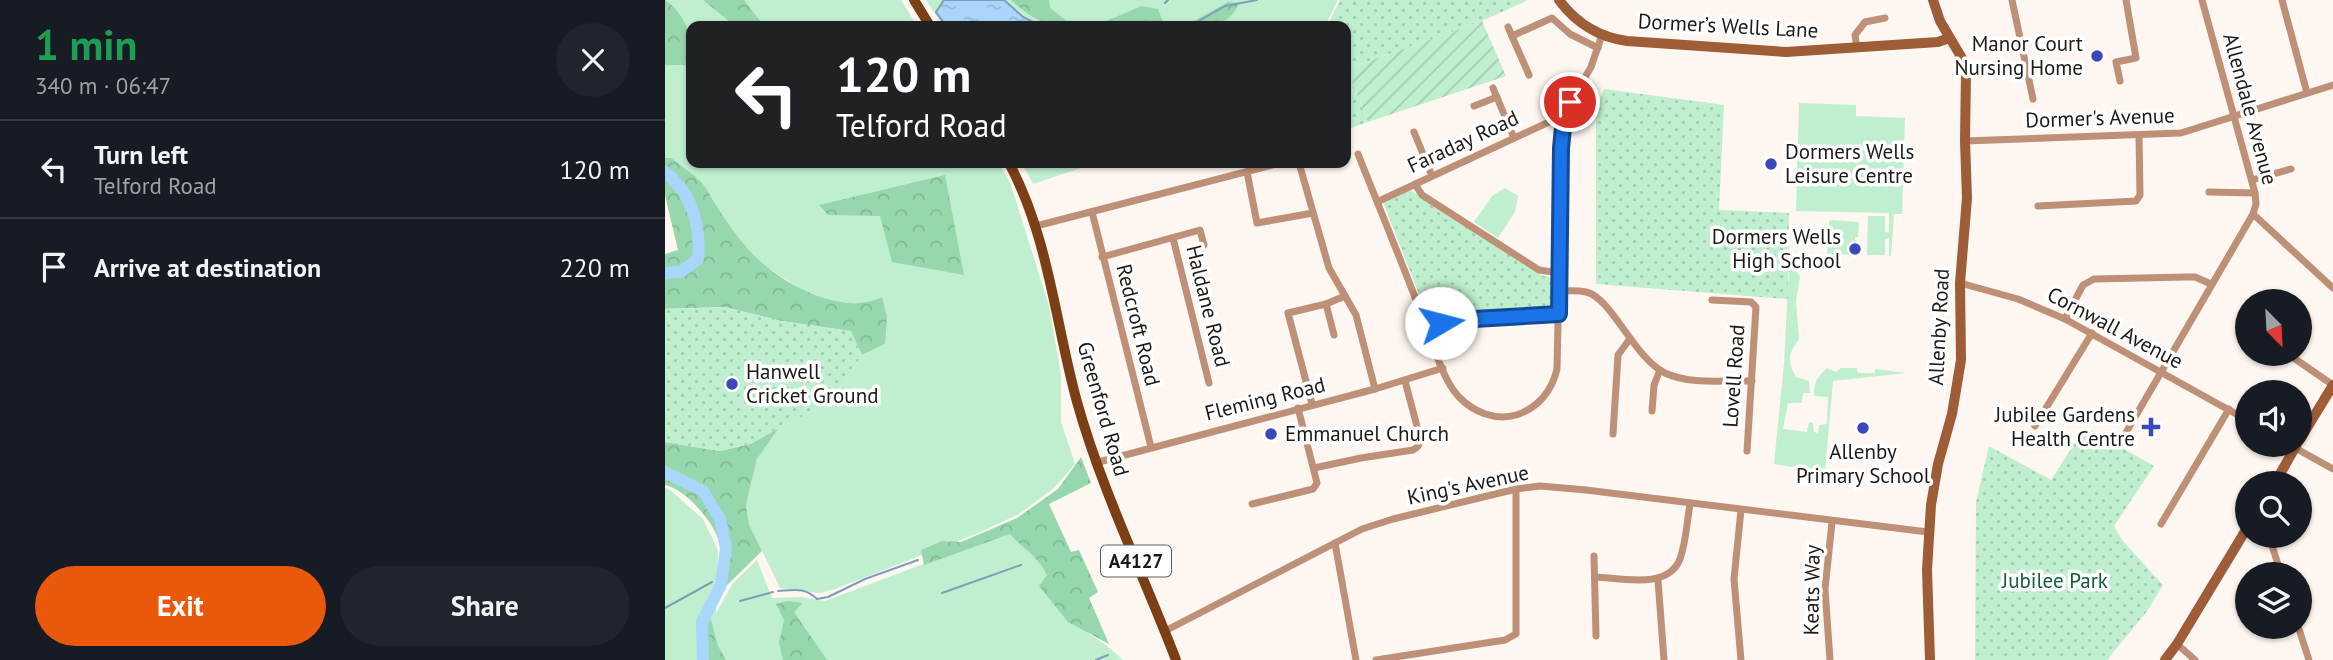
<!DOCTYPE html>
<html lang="en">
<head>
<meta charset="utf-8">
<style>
	:root { --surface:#171b24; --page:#20242c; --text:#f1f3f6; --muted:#9ea1a6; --line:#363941; --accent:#ea580c }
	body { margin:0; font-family:"PT Sans",sans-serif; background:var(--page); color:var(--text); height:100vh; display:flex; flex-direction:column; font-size:26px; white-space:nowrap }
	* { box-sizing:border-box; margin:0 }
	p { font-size:23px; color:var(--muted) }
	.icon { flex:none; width:38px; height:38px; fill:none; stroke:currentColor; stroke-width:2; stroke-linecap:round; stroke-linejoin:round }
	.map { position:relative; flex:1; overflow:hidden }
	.side { display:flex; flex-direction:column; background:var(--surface); width:665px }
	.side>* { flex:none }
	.hud { position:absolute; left:21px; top:21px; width:665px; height:147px; border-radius:14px; box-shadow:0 2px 5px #0004; background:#202124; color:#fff; overflow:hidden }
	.needle { width:46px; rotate:156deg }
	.fabs { position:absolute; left:1570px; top:289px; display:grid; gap:14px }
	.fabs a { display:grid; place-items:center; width:77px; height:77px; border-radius:50%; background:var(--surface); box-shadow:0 2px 5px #0004; font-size:35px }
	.pin { position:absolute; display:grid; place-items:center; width:60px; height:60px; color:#fff; margin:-30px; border:4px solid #fff; border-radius:50%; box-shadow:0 2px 7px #0007 }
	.me { position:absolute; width:77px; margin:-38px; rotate:82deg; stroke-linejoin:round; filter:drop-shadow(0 0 5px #0008) }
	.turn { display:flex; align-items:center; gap:24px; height:147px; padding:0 35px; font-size:32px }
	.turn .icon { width:91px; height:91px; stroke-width:2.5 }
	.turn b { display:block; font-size:49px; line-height:60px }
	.round { display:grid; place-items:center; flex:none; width:74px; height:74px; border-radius:37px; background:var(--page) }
	.headline { display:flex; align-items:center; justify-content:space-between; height:119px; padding:0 35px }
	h1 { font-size:42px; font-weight:800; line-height:52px; color:#1e9e55 }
	.button { display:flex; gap:14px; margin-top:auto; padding:14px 35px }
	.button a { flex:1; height:80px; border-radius:42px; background:var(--accent); color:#fff; font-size:28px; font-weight:800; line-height:80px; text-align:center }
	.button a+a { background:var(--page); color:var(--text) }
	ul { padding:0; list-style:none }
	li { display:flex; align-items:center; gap:21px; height:98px; padding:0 35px; border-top:2px solid var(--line) }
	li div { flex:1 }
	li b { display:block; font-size:26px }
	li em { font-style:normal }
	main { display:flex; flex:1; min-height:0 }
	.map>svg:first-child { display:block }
	.grass { fill:#bfefcf }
	.forest { fill:url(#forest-crowns) }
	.park { fill:url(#park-dots) }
	.garden { fill:url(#garden-furrows) }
	.water { fill:url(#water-ripples); stroke:#809db7; stroke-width:2 }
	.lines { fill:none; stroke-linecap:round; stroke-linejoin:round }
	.stream { stroke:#809db7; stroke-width:2 }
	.river { stroke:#abd6fc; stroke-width:12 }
	.street { stroke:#be9077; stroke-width:7 }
	.secondary { stroke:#9e5d37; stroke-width:10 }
	.primary { stroke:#7b3e15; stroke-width:10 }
	.route-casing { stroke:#114b97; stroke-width:18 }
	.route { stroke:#1a73e8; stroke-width:12 }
	.poi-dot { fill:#3c47bb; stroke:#fff; stroke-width:2.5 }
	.labels { text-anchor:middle; stroke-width:7; stroke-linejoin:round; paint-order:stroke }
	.shield { fill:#fff; stroke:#605e5d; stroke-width:2 }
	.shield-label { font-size:19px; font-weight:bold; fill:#1c1917 }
	.street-label { font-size:21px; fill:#1c1917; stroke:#fff }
	.poi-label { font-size:21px; fill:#1c1917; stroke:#fff; text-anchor:end }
	.park-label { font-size:21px; fill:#125c37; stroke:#fff }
</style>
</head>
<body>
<main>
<section class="side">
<div class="headline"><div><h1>1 min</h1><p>340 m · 06:47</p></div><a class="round"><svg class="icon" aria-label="close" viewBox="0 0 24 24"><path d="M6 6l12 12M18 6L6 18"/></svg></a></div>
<ul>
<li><svg class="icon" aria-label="left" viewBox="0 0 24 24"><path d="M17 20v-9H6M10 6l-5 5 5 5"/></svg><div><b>Turn left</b><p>Telford Road</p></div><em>120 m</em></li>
<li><svg class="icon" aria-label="arrive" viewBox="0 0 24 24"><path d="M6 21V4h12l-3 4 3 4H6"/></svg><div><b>Arrive at destination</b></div><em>220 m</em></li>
</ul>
<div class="button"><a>Exit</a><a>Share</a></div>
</section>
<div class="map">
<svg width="1668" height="660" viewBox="0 0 1668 660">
	<defs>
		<pattern id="forest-crowns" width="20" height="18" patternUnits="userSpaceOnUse" patternTransform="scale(1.75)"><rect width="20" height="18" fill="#97d7ae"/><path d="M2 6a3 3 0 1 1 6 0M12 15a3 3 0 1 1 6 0" fill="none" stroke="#82b895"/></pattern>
		<pattern id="park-dots" width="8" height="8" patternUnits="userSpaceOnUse" patternTransform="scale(1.75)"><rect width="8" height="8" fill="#bfefcf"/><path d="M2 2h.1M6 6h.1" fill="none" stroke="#a4ccb1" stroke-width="1.8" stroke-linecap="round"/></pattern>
		<pattern id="garden-furrows" width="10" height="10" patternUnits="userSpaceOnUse" patternTransform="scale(1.75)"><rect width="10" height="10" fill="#bfefcf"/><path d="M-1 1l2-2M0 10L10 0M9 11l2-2" fill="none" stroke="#a4ccb1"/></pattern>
		<pattern id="water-ripples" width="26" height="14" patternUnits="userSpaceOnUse" patternTransform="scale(1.75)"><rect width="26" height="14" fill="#abd6fc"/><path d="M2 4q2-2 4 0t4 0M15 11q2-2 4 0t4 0" fill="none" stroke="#93b7d7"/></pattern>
	</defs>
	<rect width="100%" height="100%" fill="#fef6f0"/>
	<g class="grass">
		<polygon points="0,0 42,0 72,26 26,26 26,163 334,163 346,185 384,306 396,375 396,422 410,464 389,488 354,514 311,534 170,589 155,593 115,588 84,524 81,505 92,459 114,428 147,411 178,385 197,355 220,344 217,297 205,303 170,303 136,289 94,262 6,158 0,158"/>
		<polygon points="78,0 236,0 252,26 98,26"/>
		<polygon points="261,0 673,0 660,26 278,26"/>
		<polygon points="1134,103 1191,105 1191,116 1240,118 1237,214 1229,214 1226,256 1224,256 1224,238 1220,239 1220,255 1202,255 1203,216 1220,216 1220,232 1224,233 1224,213 1131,211"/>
		<polygon points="357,163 431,163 368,184"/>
		<polygon points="840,188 853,196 850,212 833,238 809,222 827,196"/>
		<polygon points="1167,220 1194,222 1193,237 1190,237 1190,240 1193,241 1192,255 1162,254 1163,240 1166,239 1166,236 1164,236 1164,221"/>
		<path d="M1124,269L1131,270L1135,277L1131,301L1134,339C1123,354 1122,360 1131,377L1144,381L1145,393H1138L1137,403H1123L1118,429L1142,432L1144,422L1148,423L1149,432L1153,433L1154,425L1162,424L1163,397L1149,396C1149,381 1152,378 1162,368L1171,372L1176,368H1192L1193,373H1210V369L1241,373L1168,381L1160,472L1109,464L1119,363Z"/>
		<polygon points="0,488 4,489 38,519 53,550 51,613 68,583 92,560 107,598 136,597 160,601 346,531 378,562 403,620 441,645 458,660 0,660"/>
	</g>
	<g class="forest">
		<path d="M0,0C20,13 32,42 21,65H0Z"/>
		<polygon points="38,0 79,0 99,26 70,26"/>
		<path d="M346,0H384L385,8L408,26C380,26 367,19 346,0Z"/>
		<path d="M563,2L574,3C563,28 544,26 520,26Z"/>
		<polygon points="477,6 493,9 498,22 497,26 429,26"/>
		<path d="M0,158H6C16,166 27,173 36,182C42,188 46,198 51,205C60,220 71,235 83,249C111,281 176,318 217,297L222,317L220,344L197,355L185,331L116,321L59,307L0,309V254L13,250L0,195Z"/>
		<polygon points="280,175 299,275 227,262 215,216 163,215 154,205"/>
		<path d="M114,428L92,459L81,505L84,524L97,551L57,590C56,574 58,554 53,539C47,520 20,489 0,485V442L55,451L85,444Z"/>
		<path d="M416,457L426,483L384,504L406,552L414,550L433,592L424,598L444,644L403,622L374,586L382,575C374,557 357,548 345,534L259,565L256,550L277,541L296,542L352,518L393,489Z"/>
		<polygon points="123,601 138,603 129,612 162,660 118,660 114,643 119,620 111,604"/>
		<polygon points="46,620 53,646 61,660 34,660 31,628"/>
	</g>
	<g class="park">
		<polygon points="675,0 863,0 817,21 682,69 703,122 681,130 681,26 662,26"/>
		<polygon points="939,89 1059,105 1054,210 1124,213 1123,299 931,284 931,109"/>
		<polygon points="745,190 876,275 888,278 888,310 788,317 766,325 718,202"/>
		<polygon points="59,307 116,321 186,331 197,355 178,385 147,411 85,444 54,451 0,442 0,309"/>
		<polygon points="1420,427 1489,466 1449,526 1457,540 1498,585 1483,610 1442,660 1310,660 1311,502 1324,446 1386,480"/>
	</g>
	<polygon class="garden" points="817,21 841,76 703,122 682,69"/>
	<polygon class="water" points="279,0 339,0 358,17 376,26 281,26 271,12"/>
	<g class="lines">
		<g class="stream">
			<polyline points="500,3 503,0"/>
			<polyline points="525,26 560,6 592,0"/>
			<path d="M113,591C129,590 140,587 152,599L163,597L200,579L253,560"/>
			<polyline points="277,593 356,565"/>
			<polyline points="75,601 108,592"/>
			<polyline points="0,608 47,582"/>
			<polyline points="431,660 443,655"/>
		</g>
		<g class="river">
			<path d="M0,172C27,194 36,225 33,259L16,272L0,273"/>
			<polyline points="0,472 38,491 55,519 61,548 56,585 37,622 38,660"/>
		</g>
		<g class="street">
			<polyline points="1347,0 1368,99"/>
			<polyline points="1617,0 1642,93"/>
			<polyline points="843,27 864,75"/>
			<polyline points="847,36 887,18 905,34 933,48"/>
			<polyline points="1192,48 1190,35 1200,22 1220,18"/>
			<polyline points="1455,81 1451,62 1471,58 1461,0"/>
			<polyline points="828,88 849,138"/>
			<polyline points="809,106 832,97"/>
			<polyline points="749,132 767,176"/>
			<polyline points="1300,141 1516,133 1668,85"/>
			<path d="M693,154C714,207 736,260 756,313C766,337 776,377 793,396C808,412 830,421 851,415C873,408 887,391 892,369L897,134L901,110L926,67L937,35"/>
			<polyline points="634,163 664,268 691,315 710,389"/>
			<polyline points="582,172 592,223 648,213"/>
			<polyline points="1587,180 1626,169"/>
			<polyline points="750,184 757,195 874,270 894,273"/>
			<polyline points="1544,192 1590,193"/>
			<polyline points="714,201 886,121 899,118"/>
			<polyline points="1373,206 1471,201 1475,195 1474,135"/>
			<polyline points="427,212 486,447"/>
			<polyline points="1588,214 1668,288"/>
			<polyline points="371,226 615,163"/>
			<polyline points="508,238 544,383"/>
			<polyline points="437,257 535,230 539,245"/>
			<polyline points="1295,283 1353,299 1400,319 1582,420"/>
			<path d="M893,291C902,291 912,290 921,292C946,297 969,358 1000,373C1025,385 1060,380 1087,381"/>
			<polyline points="1047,300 1086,302 1091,307 1082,451"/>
			<polyline points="661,304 669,335"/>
			<polyline points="1400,319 1418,285 1429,279 1521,277 1530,277 1546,284"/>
			<polyline points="763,329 786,320 893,314"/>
			<polyline points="1623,354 1668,385"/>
			<polyline points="647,404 623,313 661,304 680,296"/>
			<polyline points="987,411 989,385 995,370"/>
			<polyline points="1370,426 1427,333"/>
			<polyline points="948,434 953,355 964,340"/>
			<polyline points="1459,436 1588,214 1591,204 1590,193 1537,0"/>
			<polyline points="1623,444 1668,469"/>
			<polyline points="430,463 710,389 778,368"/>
			<path d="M649,468L696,458L748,450C755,446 756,442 754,434L740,381"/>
			<polyline points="587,504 648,489 652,483 633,408"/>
			<polyline points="1496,524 1564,409"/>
			<polyline points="1604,536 1616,574"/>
			<polyline points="670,543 691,660"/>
			<polyline points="929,556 931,636"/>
			<path d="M930,577C956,578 1003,590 1015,559C1021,542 1022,522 1025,504"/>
			<polyline points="993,580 999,660"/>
			<polyline points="1633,626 1644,660"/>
			<polyline points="500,631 697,529 728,519 851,489 875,486 921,490 1263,532"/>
			<polyline points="1512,644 1530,660"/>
			<polyline points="711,660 840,640 851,634 851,489"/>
			<polyline points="1076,660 1069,579 1076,510"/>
			<polyline points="1165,660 1160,589 1167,522"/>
		</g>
		<g class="secondary">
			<path d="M894,0C911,23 933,37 962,41L1121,52L1273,42L1284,38"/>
			<polyline points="1634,441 1668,385"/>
			<polyline points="1610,483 1632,444"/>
			<polyline points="1265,660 1262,570 1266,505 1273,464 1287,414 1296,360 1295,283 1302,198 1300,141 1301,71 1298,60 1275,21 1268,0"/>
			<polyline points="1500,660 1512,644 1582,528"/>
		</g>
		<g class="primary">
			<polyline points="249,0 265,26"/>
			<path d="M344,163C384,238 390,322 412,402C437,491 478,574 511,660"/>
		</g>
	</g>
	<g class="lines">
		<g class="route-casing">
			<polyline id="route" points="776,323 792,320 894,314 896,148 899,118 905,102"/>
		</g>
		<use href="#route" class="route"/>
	</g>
	<g class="poi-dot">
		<circle cx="1432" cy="56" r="7"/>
		<circle cx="1106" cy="164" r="7"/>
		<circle cx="1190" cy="249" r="7"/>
		<circle cx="67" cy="384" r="7"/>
		<path d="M1482.5 416.5h7v7h7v7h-7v7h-7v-7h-7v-7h7z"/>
		<circle cx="1198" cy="428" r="7"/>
		<circle cx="606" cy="434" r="7"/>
	</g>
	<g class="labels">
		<rect class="shield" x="436" y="545.5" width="70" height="31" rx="5"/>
		<g class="shield-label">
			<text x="471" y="568">A4127</text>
		</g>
		<g class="street-label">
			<text transform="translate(1063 26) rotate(3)" y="7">Dormer’s Wells Lane</text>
			<text transform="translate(1585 109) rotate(75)" y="7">Allendale Avenue</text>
			<text transform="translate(1435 118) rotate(-2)" y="7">Dormer's Avenue</text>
			<text transform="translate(798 142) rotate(-25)" y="7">Faraday Road</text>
			<text transform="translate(543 306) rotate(76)" y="7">Haldane Road</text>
			<text transform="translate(473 325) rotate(76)" y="7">Redcroft Road</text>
			<text transform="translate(1274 327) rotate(-87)" y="7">Allenby Road</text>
			<text transform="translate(1450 328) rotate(28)" y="7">Cornwall Avenue</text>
			<text transform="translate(1069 376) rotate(-86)" y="7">Lovell Road</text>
			<text transform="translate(600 399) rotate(-14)" y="7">Fleming Road</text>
			<text transform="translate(438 409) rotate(74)" y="7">Greenford Road</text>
			<text transform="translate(803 485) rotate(-12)" y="7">King's Avenue</text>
			<text transform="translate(1147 590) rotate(-89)" y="7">Keats Way</text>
		</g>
		<g class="poi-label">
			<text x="1418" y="51">Manor Court<tspan x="1418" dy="24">Nursing Home</tspan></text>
			<text x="1120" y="159" text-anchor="start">Dormers Wells<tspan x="1120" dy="24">Leisure Centre</tspan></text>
			<text x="1176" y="244">Dormers Wells<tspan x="1176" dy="24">High School</tspan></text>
			<text x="81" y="379" text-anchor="start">Hanwell<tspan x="81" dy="24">Cricket Ground</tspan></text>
			<text x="1470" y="422">Jubilee Gardens<tspan x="1470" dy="24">Health Centre</tspan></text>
			<text x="620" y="441" text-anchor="start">Emmanuel Church</text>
			<text x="1198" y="459" text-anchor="middle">Allenby<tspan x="1198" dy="24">Primary School</tspan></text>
		</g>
		<g class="park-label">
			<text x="1390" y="588">Jubilee Park</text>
		</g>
	</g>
</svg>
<div class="fabs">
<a><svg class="needle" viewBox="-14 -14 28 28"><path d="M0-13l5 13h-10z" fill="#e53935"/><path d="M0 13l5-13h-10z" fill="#9ea1a6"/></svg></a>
<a><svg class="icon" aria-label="sound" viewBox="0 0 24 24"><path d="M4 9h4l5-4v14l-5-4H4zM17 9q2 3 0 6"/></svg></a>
<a><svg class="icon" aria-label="search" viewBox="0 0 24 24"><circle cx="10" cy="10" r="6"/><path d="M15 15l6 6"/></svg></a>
<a><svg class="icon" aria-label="layers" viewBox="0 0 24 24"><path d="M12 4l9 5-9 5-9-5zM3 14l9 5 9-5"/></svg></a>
</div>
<div class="pin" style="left:905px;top:102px;background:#d93025"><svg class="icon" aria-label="arrive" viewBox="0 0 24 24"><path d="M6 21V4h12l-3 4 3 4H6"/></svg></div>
<svg class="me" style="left:776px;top:323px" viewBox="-20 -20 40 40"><circle r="19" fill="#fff"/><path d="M0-13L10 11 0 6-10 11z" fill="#1a73e8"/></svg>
<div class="hud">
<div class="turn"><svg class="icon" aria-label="left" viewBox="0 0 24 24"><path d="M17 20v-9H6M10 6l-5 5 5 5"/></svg><div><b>120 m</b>Telford Road</div></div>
</div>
</div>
</main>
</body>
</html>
